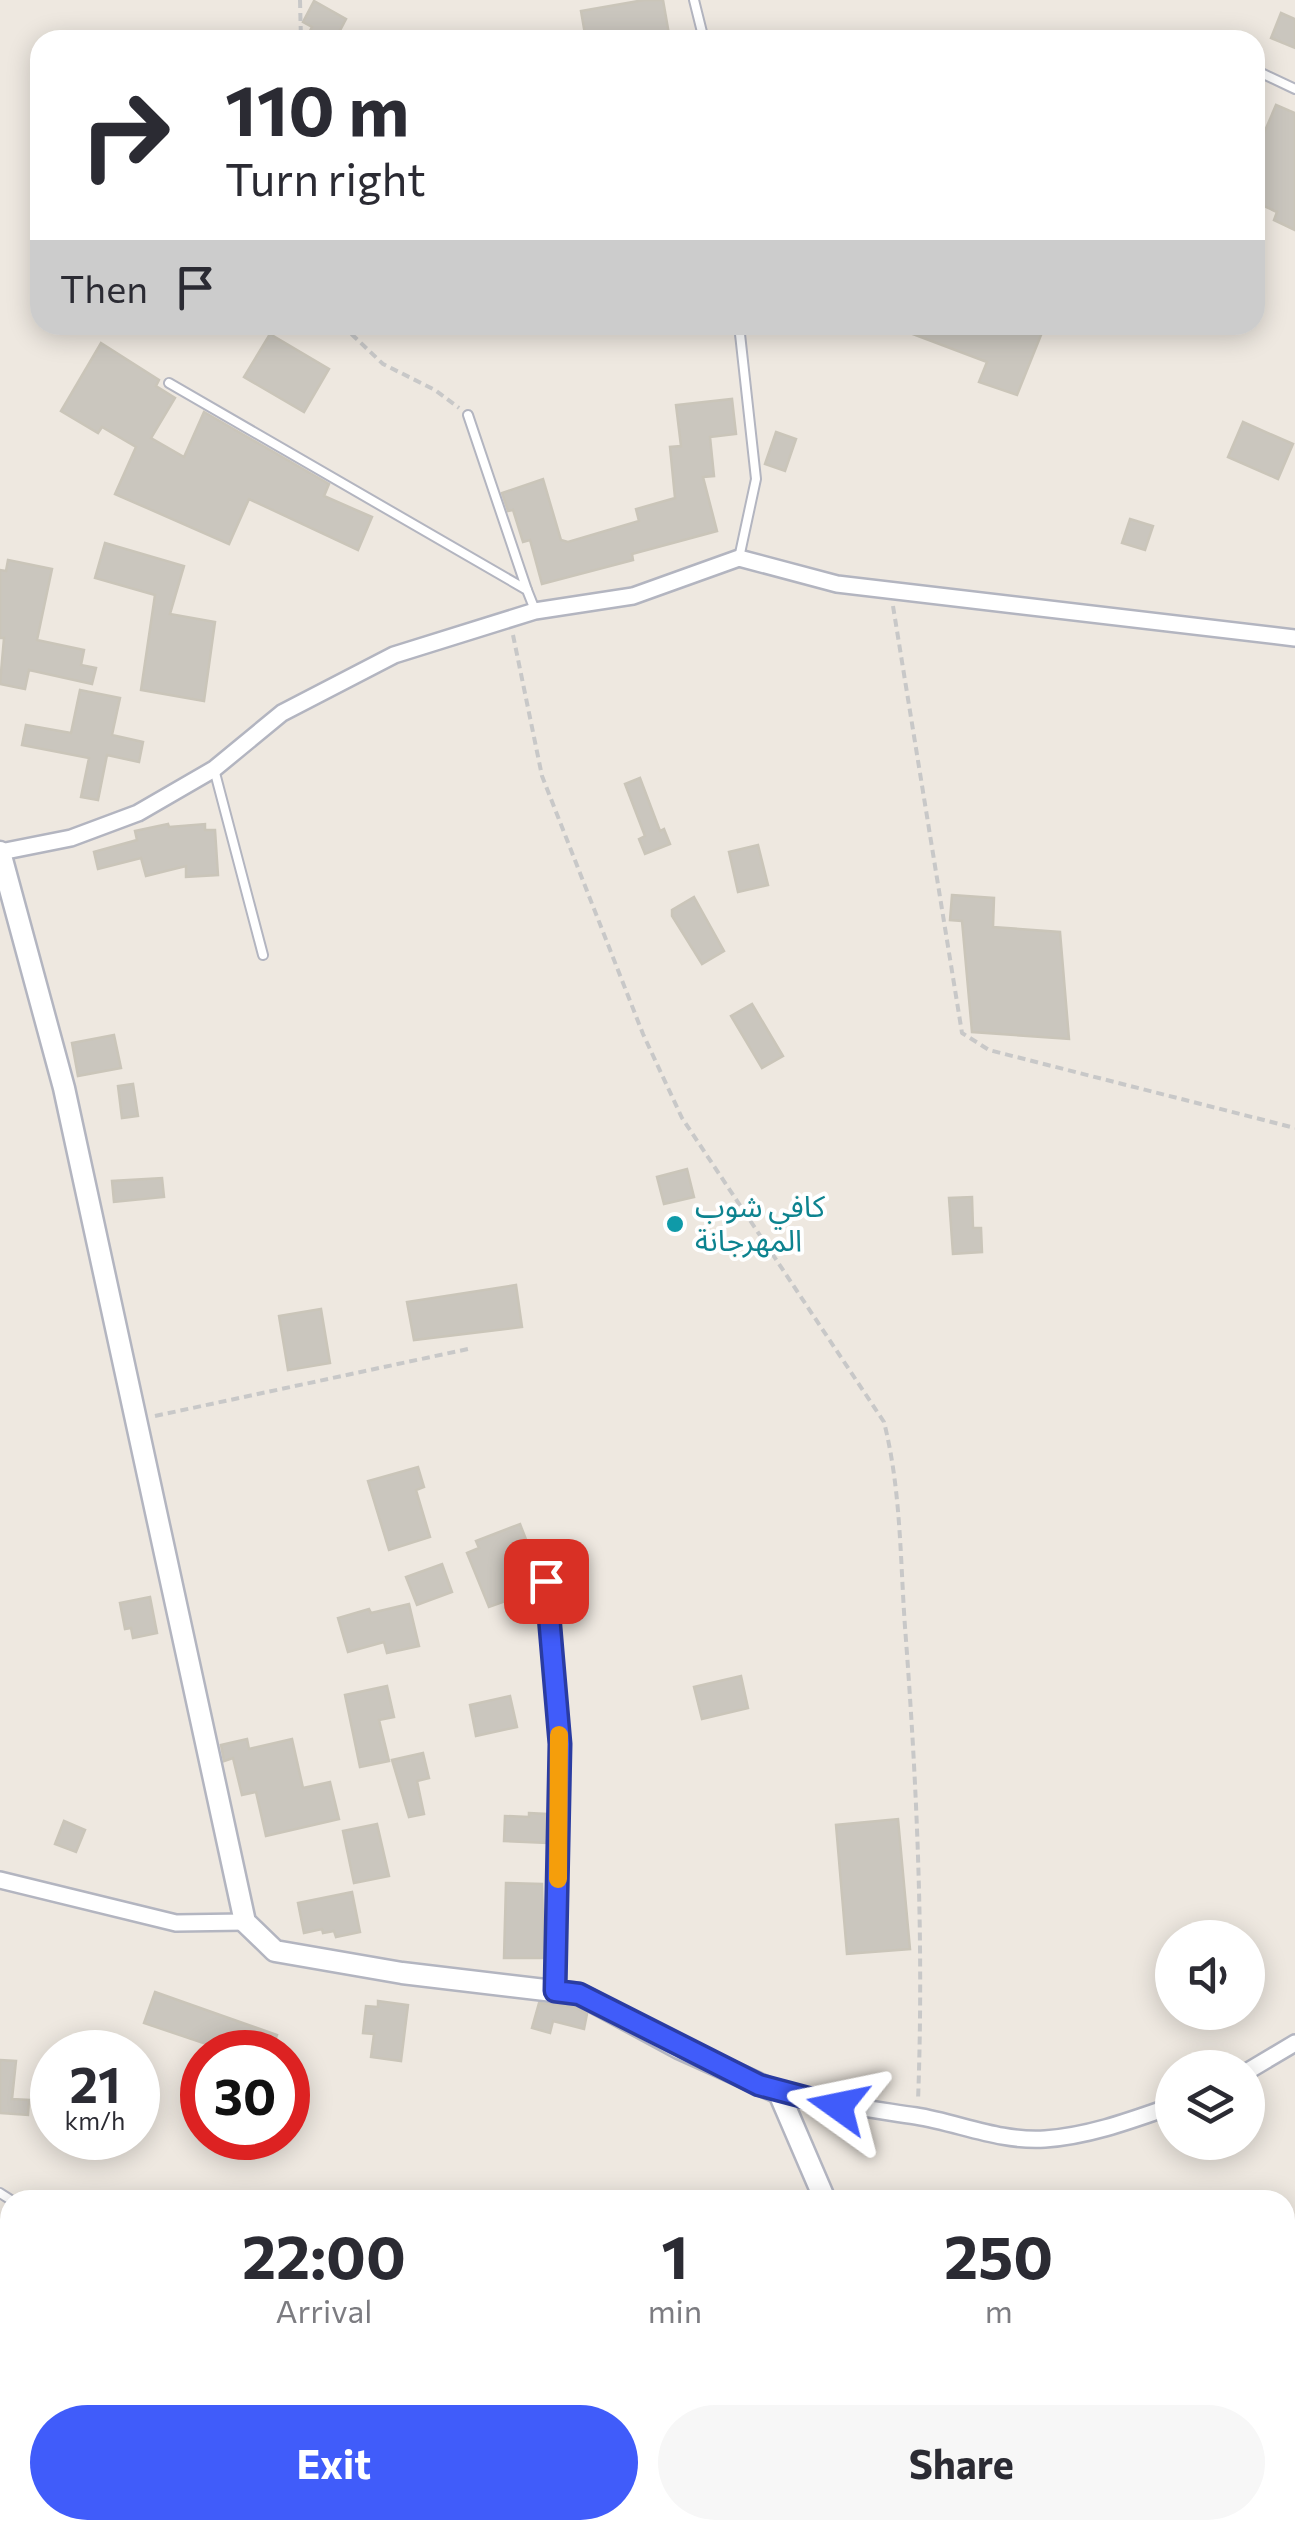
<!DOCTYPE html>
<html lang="en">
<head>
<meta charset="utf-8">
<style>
	:root { --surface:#fff; --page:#f7f7f7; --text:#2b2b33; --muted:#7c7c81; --accent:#405cfa }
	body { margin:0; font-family:Commissioner,"Noto Sans Arabic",sans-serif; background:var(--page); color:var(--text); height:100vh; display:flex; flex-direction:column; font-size:38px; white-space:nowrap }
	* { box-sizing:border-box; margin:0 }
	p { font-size:32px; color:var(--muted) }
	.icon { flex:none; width:55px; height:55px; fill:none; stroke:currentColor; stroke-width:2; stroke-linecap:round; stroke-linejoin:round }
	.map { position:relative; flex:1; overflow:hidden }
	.sheet { position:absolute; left:0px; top:2190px; width:1295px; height:350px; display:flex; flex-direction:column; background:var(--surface); border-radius:30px 30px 0 0; box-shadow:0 5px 25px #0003 }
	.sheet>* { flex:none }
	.top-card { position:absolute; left:30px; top:30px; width:1235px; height:305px; border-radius:30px; box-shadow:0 5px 25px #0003; background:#fff; color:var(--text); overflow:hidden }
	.controls { position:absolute; left:1155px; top:1920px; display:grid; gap:20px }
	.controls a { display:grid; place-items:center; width:110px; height:110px; border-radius:50%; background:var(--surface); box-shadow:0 5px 25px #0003; font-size:50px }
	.speed { position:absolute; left:30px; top:2030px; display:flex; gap:20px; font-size:50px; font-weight:700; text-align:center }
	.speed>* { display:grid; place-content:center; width:130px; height:130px; border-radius:50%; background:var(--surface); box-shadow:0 5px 25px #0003; line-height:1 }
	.speed small { font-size:25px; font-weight:400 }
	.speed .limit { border:15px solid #d22; background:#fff; color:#111 }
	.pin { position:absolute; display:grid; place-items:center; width:85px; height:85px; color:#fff; margin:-42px; border-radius:20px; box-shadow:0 5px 15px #0006 }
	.me { position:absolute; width:110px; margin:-55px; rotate:282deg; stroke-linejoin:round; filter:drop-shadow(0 0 8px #0008) }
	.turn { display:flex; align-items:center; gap:35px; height:210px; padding:0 30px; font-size:45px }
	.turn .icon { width:130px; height:130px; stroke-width:2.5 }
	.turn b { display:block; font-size:70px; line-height:85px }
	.then { display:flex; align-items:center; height:95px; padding:0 30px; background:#0003; gap:20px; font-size:38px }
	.eta { display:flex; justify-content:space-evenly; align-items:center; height:170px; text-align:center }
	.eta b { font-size:60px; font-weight:700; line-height:70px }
	.primary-button { display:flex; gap:20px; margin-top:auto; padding:20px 30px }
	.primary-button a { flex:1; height:115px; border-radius:60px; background:var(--accent); color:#fff; font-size:40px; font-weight:700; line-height:115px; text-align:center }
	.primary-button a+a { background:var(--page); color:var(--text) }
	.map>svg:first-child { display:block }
	.building { fill:#cac6be; stroke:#cac5b9; stroke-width:2.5 }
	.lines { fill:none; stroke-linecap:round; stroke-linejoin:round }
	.service-casing { stroke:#b3b5c0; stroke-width:12 }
	.minor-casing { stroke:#b3b5c0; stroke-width:20 }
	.tertiary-casing { stroke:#b3b5c0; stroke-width:25 }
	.path { stroke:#c8c8c8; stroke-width:4; stroke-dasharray:8 5; stroke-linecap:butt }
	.service { stroke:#fff; stroke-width:8 }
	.minor { stroke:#fff; stroke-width:15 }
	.tertiary { stroke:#fff; stroke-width:20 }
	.route-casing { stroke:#2a3ca2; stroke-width:25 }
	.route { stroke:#405cfa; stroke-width:18 }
	.slow { stroke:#f59e0b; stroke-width:18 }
	.culture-dot { fill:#0f9aa8; stroke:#fff; stroke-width:4 }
	.labels { text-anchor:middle; stroke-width:8; stroke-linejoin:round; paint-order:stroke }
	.culture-label { font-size:30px; fill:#0d838f; stroke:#fff; text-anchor:start }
</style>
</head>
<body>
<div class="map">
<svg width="1295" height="2540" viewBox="0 0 1295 2540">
	<rect width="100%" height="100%" fill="#eee8e0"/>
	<g class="building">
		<polygon points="644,0 663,0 670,40 586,40 581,11"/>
		<polygon points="314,1 346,19 335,40 305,40 312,27 303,22"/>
		<polygon points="1281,13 1295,19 1295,48 1271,38"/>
		<polygon points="1276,105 1295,113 1295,230 1274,220 1277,212 1255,202 1255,154"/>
		<polygon points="889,325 1045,325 1017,395 979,382 987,362"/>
		<polygon points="270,334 329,369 304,412 244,377"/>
		<polygon points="101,343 159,380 156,386 175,398 151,438 184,457 204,412 329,484 324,496 372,517 358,550 249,499 229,544 115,494 136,447 102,427 98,433 61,411"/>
		<polygon points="732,399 736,434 710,437 714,476 703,477 717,531 632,554 633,560 542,584 530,540 523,542 513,510 508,511 502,493 543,479 561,540 568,542 639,521 636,509 675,498 670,447 681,446 676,405"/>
		<polygon points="1243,422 1293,444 1278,479 1228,457"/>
		<polygon points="776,432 796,439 785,471 765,464"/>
		<polygon points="1130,519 1153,526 1145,550 1122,543"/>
		<polygon points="105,543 184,566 170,614 215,622 204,701 141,690 155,595 95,578"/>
		<polygon points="8,560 52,569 37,640 84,650 81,665 96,668 92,684 29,670 25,689 0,684 4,638 0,638 0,570 6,571"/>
		<polygon points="80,690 120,698 112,735 143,742 139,762 107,755 98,800 81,797 89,758 22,745 26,725 71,733"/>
		<polygon points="640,778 660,831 664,829 670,844 645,854 639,839 645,836 625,784"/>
		<polygon points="168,824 169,827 205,824 205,830 215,830 218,875 186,877 186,866 146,876 141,858 98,869 94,852 137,840 135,831"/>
		<polygon points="758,845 768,885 738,892 729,852"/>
		<polygon points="952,895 994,898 993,927 1060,932 1069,1039 972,1032 962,921 950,920"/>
		<polygon points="694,897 724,951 702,964 672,916 672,910"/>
		<polygon points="752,1004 783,1056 762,1068 731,1016"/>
		<polygon points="114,1035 121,1068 78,1076 72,1043"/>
		<polygon points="133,1084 138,1116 122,1118 118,1086"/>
		<polygon points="687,1169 694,1197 664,1204 657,1177"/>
		<polygon points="162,1178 164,1197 114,1202 112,1181"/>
		<polygon points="972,1197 973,1228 981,1228 982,1252 953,1254 949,1198"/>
		<polygon points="516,1285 522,1327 414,1340 407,1302"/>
		<polygon points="321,1309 330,1363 288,1370 279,1316"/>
		<polygon points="418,1467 424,1487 416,1490 430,1537 389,1550 368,1481"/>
		<polygon points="520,1524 536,1565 533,1567 536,1590 489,1607 467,1553 479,1548 476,1541"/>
		<polygon points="442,1564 452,1592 417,1605 406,1577"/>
		<polygon points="150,1597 157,1633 133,1638 131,1628 125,1629 120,1603"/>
		<polygon points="409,1604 419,1646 387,1653 384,1642 348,1652 338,1618 369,1609 371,1613"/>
		<polygon points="741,1676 748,1708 702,1719 694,1687"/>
		<polygon points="387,1686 394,1717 379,1720 389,1761 360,1767 345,1695"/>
		<polygon points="510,1696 517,1727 476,1736 470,1705"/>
		<polygon points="247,1739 249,1749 292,1739 303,1788 330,1782 339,1819 266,1836 256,1792 242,1795 233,1758 224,1761 221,1745"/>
		<polygon points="423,1753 429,1778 417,1781 424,1814 409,1817 392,1760"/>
		<polygon points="529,1813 547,1814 547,1843 504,1841 505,1816 529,1817"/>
		<polygon points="898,1819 910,1949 847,1954 836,1825"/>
		<polygon points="64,1821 85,1830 76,1852 55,1844"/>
		<polygon points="377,1824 389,1876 354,1883 343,1831"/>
		<polygon points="506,1883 542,1884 544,1958 504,1958"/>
		<polygon points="352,1892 360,1932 336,1937 334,1931 323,1933 322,1929 304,1933 298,1903"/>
		<polygon points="155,1992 277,2035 271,2052 230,2052 144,2023"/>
		<polygon points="378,2001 408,2005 401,2061 371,2057 374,2034 363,2033 366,2006 378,2007"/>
		<polygon points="539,2003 575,2007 587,2014 584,2029 553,2021 550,2033 532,2028"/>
		<polygon points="0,2060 16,2061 12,2099 29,2100 28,2115 0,2113"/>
	</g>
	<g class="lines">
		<g class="service-casing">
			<g id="service">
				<polyline points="694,0 704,40"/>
				<polyline points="1186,38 1192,40"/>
				<polyline points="1255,70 1295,89"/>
				<polyline points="169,383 527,590 535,610"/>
				<polyline points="468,415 527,590"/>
				<polyline points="739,558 756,479 739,325"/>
				<polyline points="214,769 263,955"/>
				<polyline points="0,2193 11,2200"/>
				<polyline points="534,2530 559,2540"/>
			</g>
		</g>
		<g class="minor-casing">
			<g id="minor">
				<polyline points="1,852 71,838 138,813 214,769 282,713 394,655 535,611 633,596 739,558 837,584 1295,638"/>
				<polyline points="547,1581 560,1745 555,1991"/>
				<polyline points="0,1880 176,1923 245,1922"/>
				<polyline points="1248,2071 1295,2043"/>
				<path d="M779,2093C825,2103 870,2109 916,2116C959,2123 1001,2142 1045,2139C1089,2136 1132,2120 1172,2106"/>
			</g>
		</g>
		<g class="tertiary-casing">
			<g id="tertiary">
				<polyline points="0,852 64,1088 245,1922 275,1951 402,1973 579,1994 679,2048 779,2093 825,2200"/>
				<polyline points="1043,2530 1051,2540"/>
			</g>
		</g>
		<g class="path">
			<polyline points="300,0 301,40"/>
			<polyline points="342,325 383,364 435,390 459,408"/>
			<polyline points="893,606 962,1033 989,1050 1295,1128"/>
			<path d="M513,635L542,776L643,1034L682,1118L884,1422C901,1490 900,1556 905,1627C917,1785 924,1943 918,2101"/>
			<polyline points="155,1416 468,1349"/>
		</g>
		<use href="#service" class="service"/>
		<use href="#minor" class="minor"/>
		<use href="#tertiary" class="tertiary"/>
	</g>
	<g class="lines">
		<g class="route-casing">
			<polyline id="route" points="546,1581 560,1744 555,1991 579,1994 759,2085 838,2106"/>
		</g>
		<use href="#route" class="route"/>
		<polyline class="slow" points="558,1879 559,1735"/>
	</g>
	<circle class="culture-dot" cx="675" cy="1224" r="10"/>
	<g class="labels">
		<g class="culture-label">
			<text x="695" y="1217">كافي شوب<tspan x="695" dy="34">المهرجانة</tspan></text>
		</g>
	</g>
</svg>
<div class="controls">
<a><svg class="icon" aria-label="sound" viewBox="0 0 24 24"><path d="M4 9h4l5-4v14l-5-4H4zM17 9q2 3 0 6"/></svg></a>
<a><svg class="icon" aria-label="layers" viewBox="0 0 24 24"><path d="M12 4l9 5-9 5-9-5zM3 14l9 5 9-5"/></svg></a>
</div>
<div class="speed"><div>21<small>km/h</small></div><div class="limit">30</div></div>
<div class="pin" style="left:546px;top:1581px;background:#d93025"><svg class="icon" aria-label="arrive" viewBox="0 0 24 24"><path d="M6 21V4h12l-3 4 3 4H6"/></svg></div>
<svg class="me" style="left:838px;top:2106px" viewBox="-20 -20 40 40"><path d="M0-17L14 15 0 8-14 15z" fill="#405cfa" stroke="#fff" stroke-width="4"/></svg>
<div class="top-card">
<div class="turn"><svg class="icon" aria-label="right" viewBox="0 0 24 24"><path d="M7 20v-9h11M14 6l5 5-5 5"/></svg><div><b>110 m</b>Turn right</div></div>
<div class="then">Then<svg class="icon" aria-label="arrive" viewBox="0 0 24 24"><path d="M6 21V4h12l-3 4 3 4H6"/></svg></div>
</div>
<section class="sheet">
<div class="eta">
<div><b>22:00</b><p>Arrival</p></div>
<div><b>1</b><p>min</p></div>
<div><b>250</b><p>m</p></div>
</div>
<div class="primary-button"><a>Exit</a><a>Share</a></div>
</section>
</div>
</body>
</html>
